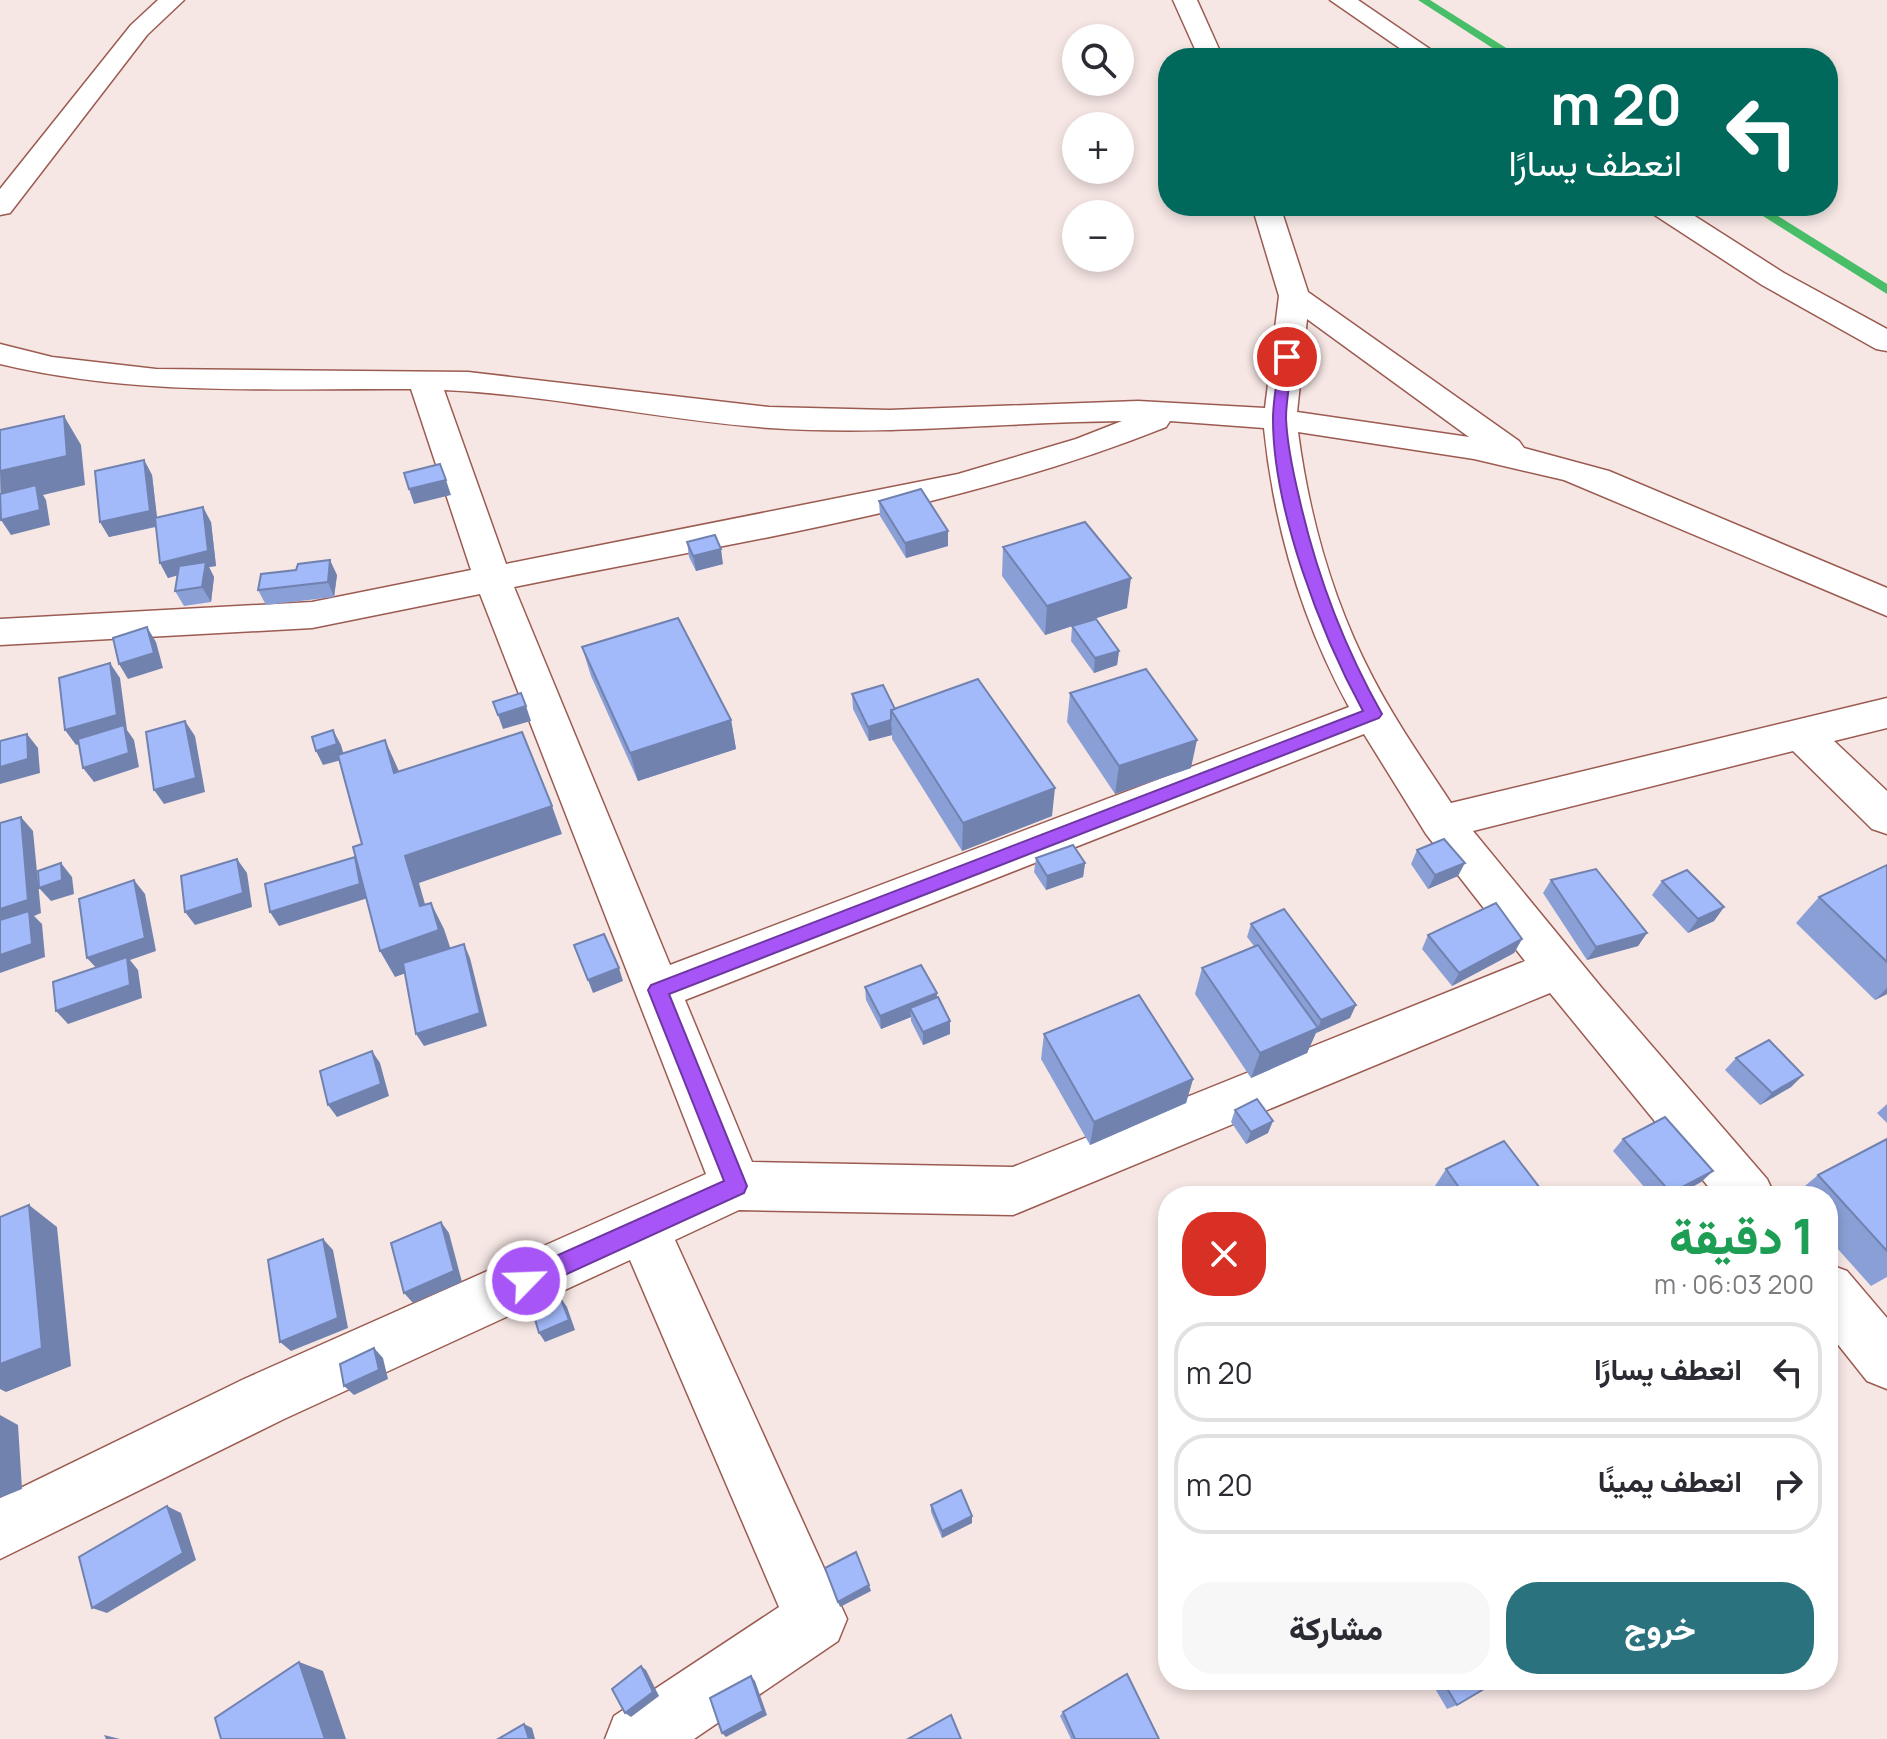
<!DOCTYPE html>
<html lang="ar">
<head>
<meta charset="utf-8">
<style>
	:root { --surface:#fff; --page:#f7f7f7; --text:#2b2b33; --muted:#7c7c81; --line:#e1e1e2; --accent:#2a727d }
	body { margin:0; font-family:Manrope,Vazirmatn,sans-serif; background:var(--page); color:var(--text); direction:rtl; height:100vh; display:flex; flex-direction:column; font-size:30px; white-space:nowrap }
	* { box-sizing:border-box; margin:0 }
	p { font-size:26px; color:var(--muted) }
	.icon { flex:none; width:44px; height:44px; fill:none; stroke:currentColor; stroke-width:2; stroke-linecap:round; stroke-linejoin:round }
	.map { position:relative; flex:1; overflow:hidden; direction:ltr }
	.sheet { position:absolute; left:1158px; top:1186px; width:680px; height:504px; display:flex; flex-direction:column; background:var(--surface); border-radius:32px; box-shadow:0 4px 12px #0003; direction:rtl }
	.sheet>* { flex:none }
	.banner { position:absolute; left:1158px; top:48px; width:680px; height:168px; border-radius:32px; box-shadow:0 4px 12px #0003; direction:rtl; background:#00695c; color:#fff; overflow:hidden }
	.fabs { position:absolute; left:1062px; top:24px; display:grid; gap:16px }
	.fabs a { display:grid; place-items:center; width:72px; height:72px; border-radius:50%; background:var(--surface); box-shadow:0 4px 12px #0003; font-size:40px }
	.pin { position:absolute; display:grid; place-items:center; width:68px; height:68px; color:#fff; margin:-34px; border:4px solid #fff; border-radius:50%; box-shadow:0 2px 8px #0007 }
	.me { position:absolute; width:88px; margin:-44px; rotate:66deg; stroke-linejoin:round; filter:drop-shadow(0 0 6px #0008) }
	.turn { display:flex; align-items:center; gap:28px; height:168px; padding:0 24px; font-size:36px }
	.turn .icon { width:104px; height:104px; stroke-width:2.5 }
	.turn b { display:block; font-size:56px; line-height:68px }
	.round { display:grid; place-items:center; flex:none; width:84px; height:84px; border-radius:32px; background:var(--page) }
	.summary { display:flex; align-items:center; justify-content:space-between; height:136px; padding:0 24px }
	h1 { font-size:48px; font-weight:800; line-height:60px; color:#1e9e55 }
	.action { display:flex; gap:16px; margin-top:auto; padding:16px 24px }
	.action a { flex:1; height:92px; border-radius:32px; background:var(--accent); color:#fff; font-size:32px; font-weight:800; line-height:92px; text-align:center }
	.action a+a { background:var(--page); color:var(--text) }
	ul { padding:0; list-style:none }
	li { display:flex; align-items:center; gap:24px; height:100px; margin:0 16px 12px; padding:0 8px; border:4px solid var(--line); border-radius:32px }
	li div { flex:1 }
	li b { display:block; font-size:30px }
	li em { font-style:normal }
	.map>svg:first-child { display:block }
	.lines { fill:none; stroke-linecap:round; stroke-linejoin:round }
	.stream { fill:#48be68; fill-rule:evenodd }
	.minor-casing { stroke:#9c5b51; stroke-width:3 }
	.minor { fill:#fff; fill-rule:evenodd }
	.wall { fill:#8b9fd7 }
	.shaded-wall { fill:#7182af }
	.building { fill:#a2b9fa; stroke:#7182af; stroke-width:2 }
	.route { fill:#a855f7; stroke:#6d37a1; stroke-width:2 }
</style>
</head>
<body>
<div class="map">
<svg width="1887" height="1739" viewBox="0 0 1887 1739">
	<rect width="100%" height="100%" fill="#f6e7e4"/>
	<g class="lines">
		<g class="stream">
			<polygon points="1418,0 1430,0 1522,58 1508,58"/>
			<polygon points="1747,206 1762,206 1887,284 1887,294"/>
		</g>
		<g class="minor-casing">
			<g id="minor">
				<polygon points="158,0 184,0 147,35 10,213 0,215 0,189 131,25"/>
				<polygon points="1173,0 1197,0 1223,58 1199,58"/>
				<polygon points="1330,0 1358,0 1443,58 1414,58"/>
				<path d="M1252,206H1280L1308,292L1519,441L1524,448L1609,471L1887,588V616L1564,480L1474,459L1298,432C1309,516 1333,602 1373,678C1396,722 1424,762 1451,803L1887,698V728L1834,741L1887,791V834L1872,829L1793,751L1473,831L1601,987L1767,1179L1775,1196H1716L1550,993L1013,1215L739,1210L675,1240L847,1619L838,1641L694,1739H605L614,1716L779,1607L630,1260L284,1419L0,1559V1498L244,1379L706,1174L480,594L312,628L0,645V619L312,602L471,570L411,389C270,388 139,397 0,364V344L52,357L156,369L468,372L769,407L889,410L1138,401L1265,408L1279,296ZM1307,319L1469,437L1297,412ZM444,390C554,395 661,420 770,428C888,436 1005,422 1122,421L1076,439L958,474L506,564ZM1170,421L1264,428C1274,526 1302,621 1349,707L670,965L514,587C733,542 958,510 1166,427ZM1364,734L1426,834L1525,961L1013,1167L752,1162L685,1000Z"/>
				<polygon points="1646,206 1679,206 1784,273 1887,329 1887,351 1876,349 1762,285 1650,212"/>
				<polygon points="1828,1264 1847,1271 1887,1318 1887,1389 1867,1381 1828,1332"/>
			</g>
		</g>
		<use href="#minor" class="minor"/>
	</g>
	<g class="wall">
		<polygon points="144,460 152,475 157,518 211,522 216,566 209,567 214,577 211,602 184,606 175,591 177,575 168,578 160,563 156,527 109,537 100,522"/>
		<polygon points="879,501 948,531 948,546 906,558 880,516"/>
		<polygon points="687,542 723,564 696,571 689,557"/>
		<polygon points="1003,547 1127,608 1045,635 1002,576"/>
		<polygon points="296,570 337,575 334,597 266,605 258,590"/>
		<polygon points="1072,626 1119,651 1117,665 1094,673 1071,641"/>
		<polygon points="582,647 731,720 736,749 638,781 591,676"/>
		<polygon points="1070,693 1191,768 1115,794 1067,722"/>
		<polygon points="852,694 895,709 1052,816 962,851 892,739 892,735 869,741 853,709"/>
		<polygon points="1417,850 1458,876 1428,889 1411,864"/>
		<polygon points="1036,858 1085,863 1083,877 1046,890 1034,872"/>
		<polygon points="1887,865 1887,994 1875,1000 1796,923 1819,897"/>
		<polygon points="1551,880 1647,933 1638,946 1587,960 1543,893"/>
		<polygon points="1662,881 1724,907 1714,921 1688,933 1652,895"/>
		<polygon points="1251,924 1350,1018 1316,1033 1307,1053 1251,1078 1195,994 1202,968 1254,946 1247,937"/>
		<polygon points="1428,935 1522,939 1514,953 1452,986 1422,949"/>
		<polygon points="865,987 937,993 937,998 950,1034 923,1045 911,1021 911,1017 881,1029 866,1000"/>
		<polygon points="1044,1034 1193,1079 1186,1103 1090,1145 1041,1059"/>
		<polygon points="1736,1058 1803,1075 1791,1087 1760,1105 1725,1070"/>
		<polygon points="1887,1104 1887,1123 1877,1113"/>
		<polygon points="1235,1110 1268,1133 1246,1144 1231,1122"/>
		<polygon points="1623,1139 1713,1171 1701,1182 1676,1196 1652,1196 1613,1151"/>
		<polygon points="1887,1139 1887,1277 1871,1286 1828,1238 1828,1196 1793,1196 1818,1175"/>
		<polygon points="1446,1169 1546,1196 1429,1196 1432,1194 1431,1192"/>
		<polygon points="931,1505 972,1516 972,1523 942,1538 931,1512"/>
		<polygon points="1430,1680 1499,1680 1457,1705 1447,1709"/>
		<polygon points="1063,1712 1159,1739 1071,1739 1060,1716"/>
	</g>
	<g class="shaded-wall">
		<polygon points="64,416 81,445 85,485 43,495 46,500 50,525 11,535 1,520 0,471"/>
		<polygon points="144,460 152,475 158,526 109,537 100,522"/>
		<polygon points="446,480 451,495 414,504 409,489"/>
		<polygon points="203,507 211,522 216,566 209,567 214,577 211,602 202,587 205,568 168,578 160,563"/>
		<polygon points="948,531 948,546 906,558 905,543"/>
		<polygon points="721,549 723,564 696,571 693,556"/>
		<polygon points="330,560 337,575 334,597 328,582"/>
		<polygon points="1131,578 1127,608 1045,635 1047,606"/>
		<polygon points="147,627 156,642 163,668 128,679 119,664"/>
		<polygon points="1119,651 1117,665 1094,673 1095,658"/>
		<polygon points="110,663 120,678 127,730 134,740 139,767 94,782 83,768 125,730 76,745 65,730"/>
		<polygon points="526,706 531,721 503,729 498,715"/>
		<polygon points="731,720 736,749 638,781 630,753"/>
		<polygon points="891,720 892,735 869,741 868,727"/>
		<polygon points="185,721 195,736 205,792 164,804 154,790"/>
		<polygon points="333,730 341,745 345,759 323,765 316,751"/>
		<polygon points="27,734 38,748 40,773 0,784 0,767"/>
		<polygon points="385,740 398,769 408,801 394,773"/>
		<polygon points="1197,740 1191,768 1115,794 1119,766"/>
		<polygon points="1055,788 1052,816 962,851 963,823"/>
		<polygon points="552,806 562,834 419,883 433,932 431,903 444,929 453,956 395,977 380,951 420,906 405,856"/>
		<polygon points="21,817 33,831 41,913 34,916 42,924 45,957 0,973 0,909"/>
		<polygon points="355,857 368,898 279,926 270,912"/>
		<polygon points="237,859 247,873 252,907 195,925 185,912"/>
		<polygon points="61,863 72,877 74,894 51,901 39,888"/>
		<polygon points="1085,863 1083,877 1046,890 1047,876"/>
		<polygon points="1465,863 1458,876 1428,889 1435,875"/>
		<polygon points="134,880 145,894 156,951 130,960 138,970 142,998 68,1024 56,1011 99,971 87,958"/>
		<polygon points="1724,907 1714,921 1688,933 1698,919"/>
		<polygon points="1647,933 1638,946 1587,960 1596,947"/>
		<polygon points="1522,939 1514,953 1452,986 1459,973"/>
		<polygon points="464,944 470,958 487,1026 424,1046 416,1034"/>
		<polygon points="619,968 623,981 593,993 588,980"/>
		<polygon points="1887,988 1887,994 1875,1000"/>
		<polygon points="937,993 937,1006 910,1008 911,1017 881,1029 880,1016"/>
		<polygon points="1356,1005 1350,1018 1316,1033 1321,1020"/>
		<polygon points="950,1021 950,1034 923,1045 923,1032"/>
		<polygon points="1318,1028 1307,1053 1251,1078 1260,1053"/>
		<polygon points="372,1051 380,1063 389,1096 337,1117 328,1105"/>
		<polygon points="1803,1075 1791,1087 1760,1105 1772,1093"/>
		<polygon points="1193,1079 1186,1103 1090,1145 1094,1122"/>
		<polygon points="1273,1121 1268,1133 1246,1144 1251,1132"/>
		<polygon points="1713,1171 1701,1182 1676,1196 1669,1196"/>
		<polygon points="29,1205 57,1227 71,1366 6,1392 0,1389 0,1364"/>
		<polygon points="441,1222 449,1233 462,1282 413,1303 404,1293"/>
		<polygon points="323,1239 333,1250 348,1328 291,1351 280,1342"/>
		<polygon points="560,1297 567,1307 575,1330 545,1342 539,1333"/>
		<polygon points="374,1348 383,1358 388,1379 354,1395 344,1386"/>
		<polygon points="0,1415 18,1425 22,1489 0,1498"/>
		<polygon points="167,1506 181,1513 196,1560 107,1613 92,1608"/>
		<polygon points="972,1516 972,1523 942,1538 942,1531"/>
		<polygon points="869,1585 871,1591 840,1607 838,1602"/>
		<polygon points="299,1662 323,1671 346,1739 325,1739"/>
		<polygon points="641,1666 646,1670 659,1696 631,1717 625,1713"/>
		<polygon points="751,1676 755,1681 767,1715 726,1737 722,1733"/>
		<polygon points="524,1724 532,1728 535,1739 529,1739"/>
		<polygon points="104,1735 120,1739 106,1739"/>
	</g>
	<g class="building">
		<polygon points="64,416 67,456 0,471 0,430"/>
		<polygon points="144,460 150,511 100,522 95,471"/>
		<polygon points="440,464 446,480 409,489 404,473"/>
		<polygon points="36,485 40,510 1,520 0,494"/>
		<polygon points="921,489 948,531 905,543 879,501"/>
		<polygon points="203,507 208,551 160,563 155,518"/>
		<polygon points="1085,522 1131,578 1047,606 1003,547"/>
		<polygon points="715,535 721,549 693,556 687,542"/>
		<polygon points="330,560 328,582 258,590 261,574 296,570 298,564"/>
		<polygon points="206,562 202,587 175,591 179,566"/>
		<polygon points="678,618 731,720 630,753 582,647"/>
		<polygon points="1096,619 1119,651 1095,658 1072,626"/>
		<polygon points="147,627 154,653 119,664 113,638"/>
		<polygon points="110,663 117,715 65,730 59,678"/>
		<polygon points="1146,669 1197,740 1119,766 1070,693"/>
		<polygon points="978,679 1055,788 963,823 891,710"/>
		<polygon points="883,685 895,709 891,710 891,720 868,727 852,694"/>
		<polygon points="521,693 526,706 498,715 493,702"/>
		<polygon points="185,721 196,778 154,790 146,732"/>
		<polygon points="124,725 129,753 83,768 78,739"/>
		<polygon points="333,730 337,744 316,751 312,737"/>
		<polygon points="522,732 552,806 405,856 420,906 431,903 439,930 380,951 353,847 362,844 338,755 385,740 394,773"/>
		<polygon points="27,734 28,759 0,767 0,741"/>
		<polygon points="21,817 28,900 0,909 0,823"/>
		<polygon points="1444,839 1465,863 1435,875 1417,850"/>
		<polygon points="1073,845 1085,863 1047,876 1036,858"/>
		<polygon points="355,857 360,884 270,912 265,884"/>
		<polygon points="237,859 243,893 185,912 181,876"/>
		<polygon points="61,863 62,880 39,888 38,871"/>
		<polygon points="1887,865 1887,962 1819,897"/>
		<polygon points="1596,869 1647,933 1596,947 1551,880"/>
		<polygon points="1687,870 1724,907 1698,919 1662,881"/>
		<polygon points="134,880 145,938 87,958 79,899"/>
		<polygon points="1496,903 1522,939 1459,973 1428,935"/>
		<polygon points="1284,909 1356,1005 1321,1020 1251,924"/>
		<polygon points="29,911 32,944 0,955 0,920"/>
		<polygon points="604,934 619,968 588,980 574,945"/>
		<polygon points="464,944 480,1013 416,1034 403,963"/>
		<polygon points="1258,945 1318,1028 1260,1053 1202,968"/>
		<polygon points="127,957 130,985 56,1011 53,982"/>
		<polygon points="921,965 937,993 880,1016 865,987"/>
		<polygon points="1139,995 1193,1079 1094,1122 1044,1034"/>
		<polygon points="938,997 950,1021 923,1032 910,1008"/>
		<polygon points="1769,1040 1803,1075 1772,1093 1736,1058"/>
		<polygon points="372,1051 381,1084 328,1105 320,1071"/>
		<polygon points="1257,1099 1273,1121 1251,1132 1235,1110"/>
		<polygon points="1665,1117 1713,1171 1671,1193 1623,1139"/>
		<polygon points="1887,1139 1887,1251 1818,1175"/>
		<polygon points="1504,1141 1546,1196 1465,1196 1446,1169"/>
		<polygon points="29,1205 42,1348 0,1364 0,1217"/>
		<polygon points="441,1222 454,1271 404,1293 391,1243"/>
		<polygon points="323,1239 338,1318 280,1342 268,1260"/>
		<polygon points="560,1297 569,1320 539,1333 532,1309"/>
		<polygon points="374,1348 379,1370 344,1386 340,1364"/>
		<polygon points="961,1490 972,1516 942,1531 931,1505"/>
		<polygon points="167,1506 183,1553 92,1608 79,1557"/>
		<polygon points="856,1552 869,1585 838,1602 825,1568"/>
		<polygon points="299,1662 325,1739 221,1739 215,1718"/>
		<polygon points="641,1666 653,1692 625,1713 612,1689"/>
		<polygon points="1127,1674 1159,1739 1075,1739 1063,1712"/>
		<polygon points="751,1676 763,1711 722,1733 710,1698"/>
		<polygon points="1442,1680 1499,1680 1457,1705"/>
		<polygon points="951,1715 961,1739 908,1739"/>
		<polygon points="524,1724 529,1739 498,1739"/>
	</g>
	<path class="route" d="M1287,353L1293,357C1291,377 1286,398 1286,418C1287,444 1293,472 1299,497C1316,573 1343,645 1382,714L1379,718L669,994L747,1186L744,1193L534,1289L526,1292L518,1289L515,1281L518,1273L724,1181L648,990L651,985L1363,711C1320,632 1273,509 1273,419C1273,399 1278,377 1280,357Z"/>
</svg>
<div class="fabs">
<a><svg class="icon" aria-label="search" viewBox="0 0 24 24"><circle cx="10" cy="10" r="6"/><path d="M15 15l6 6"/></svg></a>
<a>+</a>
<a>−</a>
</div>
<div class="pin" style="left:1287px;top:357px;background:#d93025"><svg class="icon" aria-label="arrive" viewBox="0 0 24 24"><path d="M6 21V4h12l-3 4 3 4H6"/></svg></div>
<svg class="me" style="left:526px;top:1281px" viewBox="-20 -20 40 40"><circle r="17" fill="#a855f7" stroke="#fff" stroke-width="3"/><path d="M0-11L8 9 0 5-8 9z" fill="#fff"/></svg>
<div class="banner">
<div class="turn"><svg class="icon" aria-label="left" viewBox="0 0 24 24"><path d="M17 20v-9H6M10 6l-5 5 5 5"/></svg><div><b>20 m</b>انعطف يسارًا</div></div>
</div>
<section class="sheet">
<div class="summary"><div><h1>1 دقيقة</h1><p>200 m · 06:03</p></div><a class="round" style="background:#d93025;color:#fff"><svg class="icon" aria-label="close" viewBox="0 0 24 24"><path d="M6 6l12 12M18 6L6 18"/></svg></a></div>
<ul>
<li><svg class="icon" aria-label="left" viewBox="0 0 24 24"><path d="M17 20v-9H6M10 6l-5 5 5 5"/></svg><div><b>انعطف يسارًا</b></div><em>20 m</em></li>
<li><svg class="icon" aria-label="right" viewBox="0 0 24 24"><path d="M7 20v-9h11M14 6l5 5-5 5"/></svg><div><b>انعطف يمينًا</b></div><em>20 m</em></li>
</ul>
<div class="action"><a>خروج</a><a>مشاركة</a></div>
</section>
</div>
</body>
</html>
